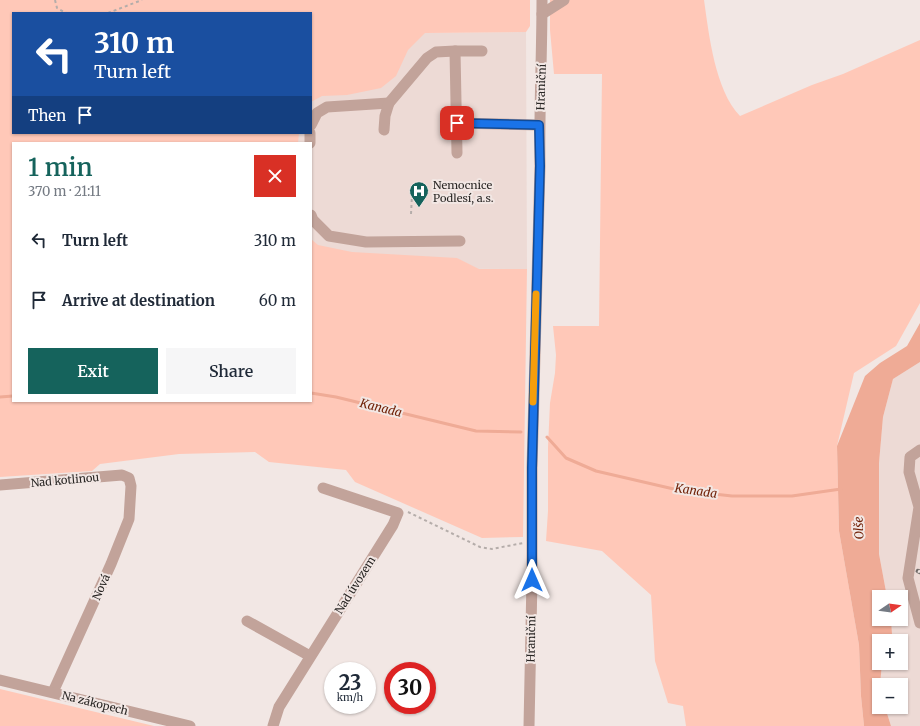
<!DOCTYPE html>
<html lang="en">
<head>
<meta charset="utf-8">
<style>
	:root { --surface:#fff; --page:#f6f6f7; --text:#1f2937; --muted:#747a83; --accent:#15635c }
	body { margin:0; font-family:Merriweather,serif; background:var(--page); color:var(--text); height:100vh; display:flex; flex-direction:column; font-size:15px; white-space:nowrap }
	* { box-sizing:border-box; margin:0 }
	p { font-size:13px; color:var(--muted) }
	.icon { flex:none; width:22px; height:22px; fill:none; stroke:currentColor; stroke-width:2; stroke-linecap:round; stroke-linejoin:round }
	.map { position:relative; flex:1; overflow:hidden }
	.side { position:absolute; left:12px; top:142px; width:300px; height:260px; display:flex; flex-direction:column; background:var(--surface); border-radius:0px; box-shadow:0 1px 3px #0004 }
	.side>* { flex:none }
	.hud { position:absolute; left:12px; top:12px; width:300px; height:122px; border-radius:0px; box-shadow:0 1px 3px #0004; background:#1a4fa0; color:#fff; overflow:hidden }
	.needle { width:26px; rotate:77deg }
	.tools { position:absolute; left:872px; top:590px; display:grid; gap:8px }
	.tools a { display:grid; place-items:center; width:36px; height:36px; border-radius:0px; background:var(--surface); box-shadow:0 1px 3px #0004; font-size:20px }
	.speed { position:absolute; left:324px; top:662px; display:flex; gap:8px; font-size:20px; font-weight:700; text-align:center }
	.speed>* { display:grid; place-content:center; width:52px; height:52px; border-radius:50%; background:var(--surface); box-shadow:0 1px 3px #0004; line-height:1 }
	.speed small { font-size:10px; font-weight:400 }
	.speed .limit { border:6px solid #d22; background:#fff; color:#111 }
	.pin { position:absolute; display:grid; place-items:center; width:34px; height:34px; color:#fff; margin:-17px; border-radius:8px; box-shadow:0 2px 6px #0006 }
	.me { position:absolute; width:44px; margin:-22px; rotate:0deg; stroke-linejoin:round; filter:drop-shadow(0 0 3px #0008) }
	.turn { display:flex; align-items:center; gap:14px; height:84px; padding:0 16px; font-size:18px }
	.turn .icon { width:52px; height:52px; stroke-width:2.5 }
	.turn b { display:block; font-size:28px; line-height:34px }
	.then { display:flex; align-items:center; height:38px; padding:0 16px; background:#0003; gap:8px; font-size:15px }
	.round { display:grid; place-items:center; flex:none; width:42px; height:42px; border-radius:0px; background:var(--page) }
	.head { display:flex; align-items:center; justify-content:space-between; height:68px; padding:0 16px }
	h1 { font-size:24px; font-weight:600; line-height:30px; color:var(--accent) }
	.primary-button { display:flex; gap:8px; margin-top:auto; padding:8px 16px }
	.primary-button a { flex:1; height:46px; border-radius:0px; background:var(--accent); color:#fff; font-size:16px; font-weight:600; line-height:46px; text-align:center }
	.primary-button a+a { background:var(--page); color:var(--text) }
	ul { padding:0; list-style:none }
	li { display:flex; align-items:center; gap:12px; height:60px; padding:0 16px }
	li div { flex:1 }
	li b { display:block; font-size:15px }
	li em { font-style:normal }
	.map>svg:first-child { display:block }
	.built { fill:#eddad5 }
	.green { fill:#ffc8b8 }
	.water { fill:#efab96 }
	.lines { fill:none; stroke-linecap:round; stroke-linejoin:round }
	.stream { stroke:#efab96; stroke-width:3 }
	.path { stroke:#b5adaa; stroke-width:2; stroke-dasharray:3 3; stroke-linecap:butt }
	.minor { stroke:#c2a39a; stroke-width:11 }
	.rail-casing { stroke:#6f6a67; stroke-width:4.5 }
	.rail { stroke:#f2e7e4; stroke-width:3; stroke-dasharray:9; stroke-linecap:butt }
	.route-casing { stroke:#114b97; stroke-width:10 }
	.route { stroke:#1a73e8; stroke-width:7 }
	.slow { stroke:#f59e0b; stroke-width:7 }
	.labels { text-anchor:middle; stroke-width:4; stroke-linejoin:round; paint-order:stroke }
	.street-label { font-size:11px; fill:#2a2725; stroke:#f2e7e4 }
	.poi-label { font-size:11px; fill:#2a2725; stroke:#f2e7e4; text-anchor:start }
	.water-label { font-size:12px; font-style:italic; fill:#712208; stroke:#f2e7e4 }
</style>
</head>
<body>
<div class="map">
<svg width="920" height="726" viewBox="0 0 920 726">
	<rect width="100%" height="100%" fill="#f2e7e4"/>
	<g class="built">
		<polygon points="311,32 425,33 526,32 527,269 311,268 311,143 281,143 281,133 311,133"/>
		<polygon points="920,362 920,726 891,726 885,707 901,707 901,685 880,685 882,663 901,663 901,641 889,641 892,634 891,619 901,619 901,597 887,597 879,554 879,463 883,417 893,379"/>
	</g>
	<g class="green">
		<polygon points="0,0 530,0 530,26 526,32 425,33 408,50 396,76 381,88 347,95 322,96 311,102 311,13 13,13 13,133 299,133 298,143 13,143 13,401 311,401 311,239 318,245 352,252 457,258 479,269 527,269 523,537 482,538 355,482 346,470 269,462 255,452 179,454 100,464 92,471 0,477"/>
		<path d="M550,0H704C709,35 715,90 740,116L812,85L843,74L920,40V303L896,346L854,373L837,446L839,531L859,645L861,696L864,726H686L683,706L668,703L655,661L651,595L602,551L546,541L548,511V447L550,403L555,373L556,355L553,326H599L602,74H554L550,30Z"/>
		<polygon points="0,689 154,726 0,726"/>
	</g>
	<polygon class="water" points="920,323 920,362 893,379 883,417 879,463 879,554 887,597 879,597 879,619 891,619 892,634 889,641 879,641 879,663 882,663 880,685 879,685 879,707 885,707 891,726 864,726 861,696 859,645 839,531 837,446 865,376 880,363 907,346"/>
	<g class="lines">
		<g class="stream">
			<polyline points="311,393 336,397 476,431 521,432"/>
			<polyline points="0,397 13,396"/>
			<polyline points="547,437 566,458 596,471 678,490 732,496 792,496 841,489"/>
		</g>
		<g class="path">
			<polyline points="55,0 57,8 66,13"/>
			<polyline points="108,13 142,0"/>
			<polyline points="411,214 412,195"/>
			<polyline points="408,512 480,547 492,549 523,543"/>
		</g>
		<g class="minor">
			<polyline points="542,14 564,0"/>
			<polyline points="457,123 539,125"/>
			<polyline points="311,125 317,113 327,107 389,103"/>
			<polyline points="384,130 385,116 389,103 427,58 436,52 455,51"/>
			<polyline points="310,143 310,133"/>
			<polyline points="457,153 455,51 482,51"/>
			<polyline points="311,215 313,220 329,236 366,242 460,241"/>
			<polyline points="920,450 910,457 909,472 919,507 908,578 920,623"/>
			<polyline points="0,485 122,475 129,478 131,486 129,519 111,564 53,692"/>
			<polyline points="247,621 310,656"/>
			<polyline points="0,680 190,726"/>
			<polyline points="273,726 279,707 393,525 398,513 323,488"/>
			<path d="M529,726L532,579V468L540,166C539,111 542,55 542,0"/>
		</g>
		<g class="rail-casing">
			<polyline id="rail" points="918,571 920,572"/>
		</g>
		<use href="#rail" class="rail"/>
	</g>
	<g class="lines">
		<g class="route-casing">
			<polyline id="route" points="457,123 539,125 540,166 532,468 532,580"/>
		</g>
		<use href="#route" class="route"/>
		<polyline class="slow" points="533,402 536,294"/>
	</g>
	<defs>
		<g id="hospital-pin" transform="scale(1)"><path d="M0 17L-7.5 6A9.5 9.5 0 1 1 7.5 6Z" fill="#15635c" stroke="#f2e7e4"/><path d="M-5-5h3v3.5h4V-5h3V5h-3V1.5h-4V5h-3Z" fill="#fff"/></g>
	</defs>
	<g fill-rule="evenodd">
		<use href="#hospital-pin" x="419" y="191"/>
	</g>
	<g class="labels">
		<g class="street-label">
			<text transform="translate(541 87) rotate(-88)" y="4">Hraniční</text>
			<text transform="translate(65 480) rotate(-5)" y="4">Nad kotlinou</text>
			<text transform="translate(355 585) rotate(-58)" y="4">Nad úvozem</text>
			<text transform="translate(101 587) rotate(-66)" y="4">Nová</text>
			<text transform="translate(531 639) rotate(-89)" y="4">Hraniční</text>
			<text transform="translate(95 703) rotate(14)" y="4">Na zákopech</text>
		</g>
		<g class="poi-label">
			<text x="433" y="189">Nemocnice<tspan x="433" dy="13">Podlesí, a.s.</tspan></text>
		</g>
		<g class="water-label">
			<text transform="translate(381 408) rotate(14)" y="4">Kanada</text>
			<text transform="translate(696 491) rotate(8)" y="4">Kanada</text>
			<text transform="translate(859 528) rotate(-92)" y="4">Olše</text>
		</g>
	</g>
</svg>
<div class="tools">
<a><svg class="needle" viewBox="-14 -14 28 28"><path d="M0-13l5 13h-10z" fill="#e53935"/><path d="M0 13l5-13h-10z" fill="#747a83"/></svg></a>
<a>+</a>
<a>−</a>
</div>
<div class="speed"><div>23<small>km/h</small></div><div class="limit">30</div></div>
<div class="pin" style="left:457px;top:123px;background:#d93025"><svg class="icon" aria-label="arrive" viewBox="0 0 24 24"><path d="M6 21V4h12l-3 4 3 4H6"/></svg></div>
<svg class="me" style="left:532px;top:580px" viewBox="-20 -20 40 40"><path d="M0-17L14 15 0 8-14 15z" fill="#1a73e8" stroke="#fff" stroke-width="4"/></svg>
<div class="hud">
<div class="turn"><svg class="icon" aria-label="left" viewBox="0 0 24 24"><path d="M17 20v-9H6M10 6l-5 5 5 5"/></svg><div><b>310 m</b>Turn left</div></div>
<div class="then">Then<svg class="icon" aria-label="arrive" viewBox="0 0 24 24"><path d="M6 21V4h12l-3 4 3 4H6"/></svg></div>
</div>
<section class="side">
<div class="head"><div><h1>1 min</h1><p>370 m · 21:11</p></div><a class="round" style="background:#d93025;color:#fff"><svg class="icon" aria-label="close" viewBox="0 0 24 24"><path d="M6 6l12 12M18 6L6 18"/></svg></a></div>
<ul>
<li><svg class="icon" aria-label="left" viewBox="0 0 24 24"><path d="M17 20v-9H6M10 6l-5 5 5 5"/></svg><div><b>Turn left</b></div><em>310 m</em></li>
<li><svg class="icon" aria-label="arrive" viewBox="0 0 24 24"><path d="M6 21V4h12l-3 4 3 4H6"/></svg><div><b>Arrive at destination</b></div><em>60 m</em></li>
</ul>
<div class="primary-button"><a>Exit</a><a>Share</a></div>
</section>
</div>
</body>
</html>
